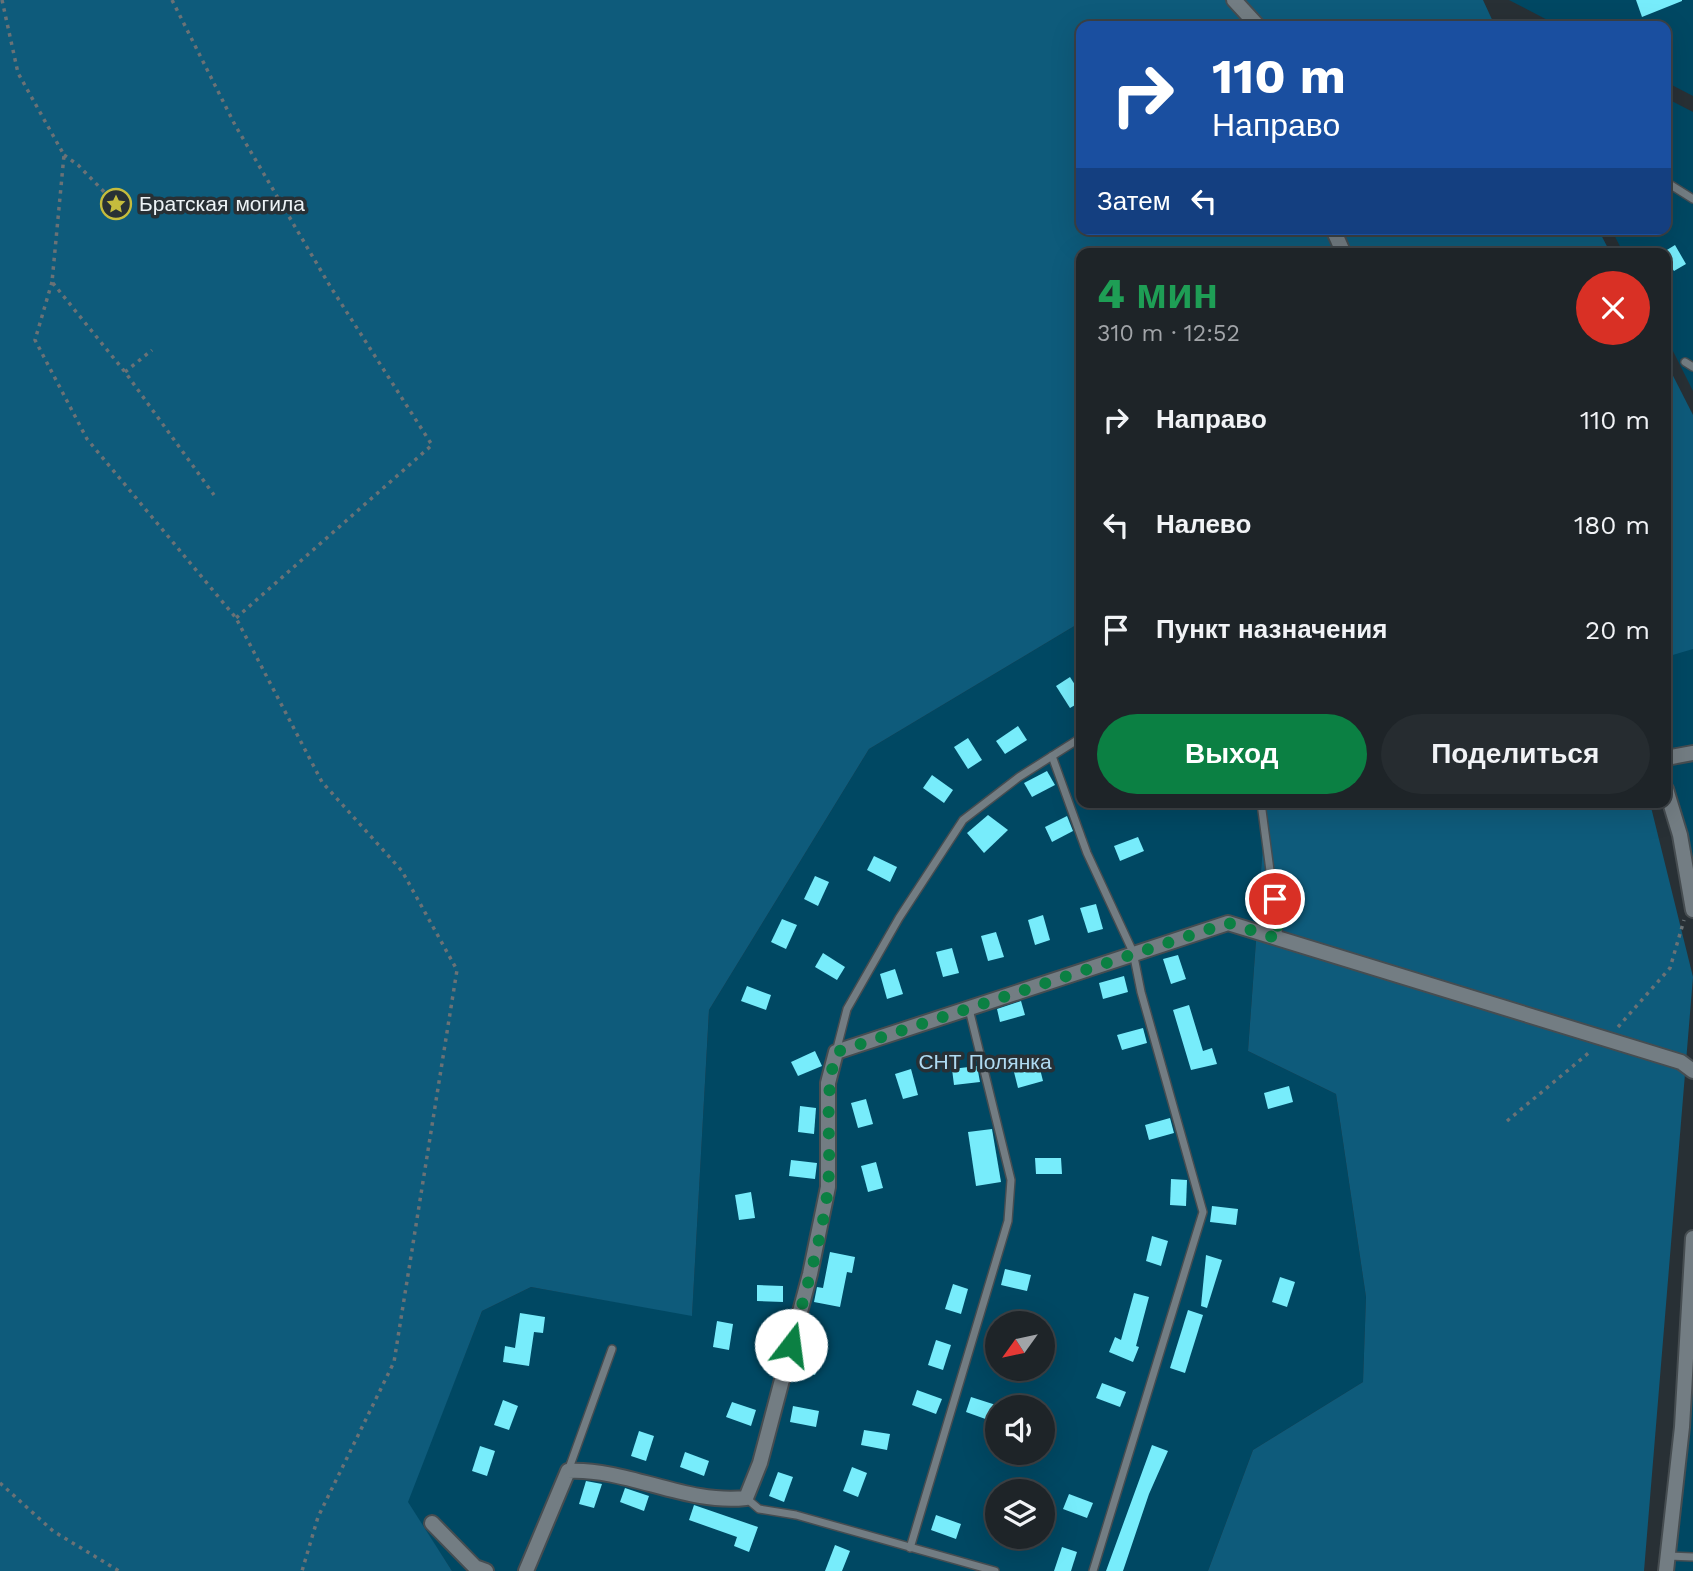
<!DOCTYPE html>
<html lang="ru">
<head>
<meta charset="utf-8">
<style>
	:root { --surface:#1e2428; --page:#262c30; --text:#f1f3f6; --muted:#a1a4a8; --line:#3c4145; --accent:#0b8043 }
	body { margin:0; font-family:"Work Sans",sans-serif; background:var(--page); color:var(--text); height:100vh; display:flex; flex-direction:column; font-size:26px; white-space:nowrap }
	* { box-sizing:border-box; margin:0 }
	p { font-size:23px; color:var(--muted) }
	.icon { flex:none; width:38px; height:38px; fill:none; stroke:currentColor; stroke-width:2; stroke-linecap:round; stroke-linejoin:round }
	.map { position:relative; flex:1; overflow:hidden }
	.panel { position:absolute; left:1076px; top:248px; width:595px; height:560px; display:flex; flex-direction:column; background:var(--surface); border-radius:14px; box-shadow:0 7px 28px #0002,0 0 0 2px var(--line) }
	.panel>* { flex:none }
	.guide { position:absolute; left:1076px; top:21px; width:595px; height:214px; border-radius:14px; box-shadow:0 7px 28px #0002,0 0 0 2px var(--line); background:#1a4fa0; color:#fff; overflow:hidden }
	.needle { width:46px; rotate:237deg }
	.fabs { position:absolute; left:985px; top:1311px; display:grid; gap:14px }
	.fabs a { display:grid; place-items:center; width:70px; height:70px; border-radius:50%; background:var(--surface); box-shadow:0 7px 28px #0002,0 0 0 2px var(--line); font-size:35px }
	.pin { position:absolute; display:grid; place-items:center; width:60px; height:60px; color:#fff; margin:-30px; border:4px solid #fff; border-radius:50%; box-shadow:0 2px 7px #0007 }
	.me { position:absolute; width:77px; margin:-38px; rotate:15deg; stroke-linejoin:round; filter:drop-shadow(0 0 5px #0008) }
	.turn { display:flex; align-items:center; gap:24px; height:147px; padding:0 21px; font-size:32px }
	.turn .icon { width:91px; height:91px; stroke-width:2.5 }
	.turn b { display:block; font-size:49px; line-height:60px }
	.then { display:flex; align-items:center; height:66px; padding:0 21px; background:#0003; gap:14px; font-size:26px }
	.round { display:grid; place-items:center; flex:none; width:74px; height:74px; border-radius:37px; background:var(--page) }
	.summary { display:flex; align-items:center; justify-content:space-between; height:119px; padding:0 21px }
	h1 { font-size:42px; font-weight:800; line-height:52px; color:#1e9e55 }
	.primary-button { display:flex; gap:14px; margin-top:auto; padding:14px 21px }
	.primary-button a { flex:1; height:80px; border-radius:42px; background:var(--accent); color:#fff; font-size:28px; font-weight:800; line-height:80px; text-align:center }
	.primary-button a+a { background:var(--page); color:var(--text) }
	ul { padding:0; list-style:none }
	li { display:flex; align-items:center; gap:21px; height:105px; padding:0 21px }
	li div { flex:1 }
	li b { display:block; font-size:26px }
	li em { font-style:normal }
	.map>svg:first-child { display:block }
	.green { fill:#004863; fill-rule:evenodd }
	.forest { fill:#0e5b7b }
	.building { fill:#77ecfb }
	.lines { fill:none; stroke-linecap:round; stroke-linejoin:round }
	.service-casing { stroke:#464d51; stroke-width:10 }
	.minor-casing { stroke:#464d51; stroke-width:18 }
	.path { stroke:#6a7276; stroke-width:3.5; stroke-dasharray:3.5 5; stroke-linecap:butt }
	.service { stroke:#737d83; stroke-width:7 }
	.minor { stroke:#737d83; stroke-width:14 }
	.route { stroke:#0b8043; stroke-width:12; stroke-dasharray:0 21.6 }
	.labels { text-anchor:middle; stroke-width:7; stroke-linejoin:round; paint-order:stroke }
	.poi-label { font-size:21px; fill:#edf3f6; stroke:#283035; text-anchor:start }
	.park-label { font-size:21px; fill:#afdaf1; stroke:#283035 }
</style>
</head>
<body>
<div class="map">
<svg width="1693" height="1571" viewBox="0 0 1693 1571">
	<rect width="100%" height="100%" fill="#283035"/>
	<g class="green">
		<polygon points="1509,0 1693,0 1693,96 1666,82 1666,26 1559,26"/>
		<polygon points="1666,98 1693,112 1693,391 1666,337 1666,254 1624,254 1611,229 1666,229"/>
		<path d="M1081,622L1082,803H1266L1248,1051L1336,1094L1366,1297L1363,1382L1253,1450L1208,1571H452L407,1502L482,1311L531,1287L692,1315L709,1010L869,749ZM998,1323H1043V1368H998ZM998,1407H1043V1452H998ZM998,1491H1043V1536H998Z"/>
		<polygon points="1693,647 1693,905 1666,803 1666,652"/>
		<polygon points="1693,1248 1693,1571 1658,1571"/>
	</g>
	<g class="forest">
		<polygon points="0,0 1483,0 1495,26 1082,26 1082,229 1598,229 1611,254 1082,254 1081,622 869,749 709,1010 692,1316 531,1287 482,1311 408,1502 452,1571 0,1571"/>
		<polygon points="1666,362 1693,415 1693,649 1666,657"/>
		<polygon points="1266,803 1650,803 1693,977 1644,1571 1208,1571 1253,1450 1363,1382 1366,1297 1336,1094 1248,1051"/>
	</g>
	<g class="building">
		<polygon points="1636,0 1682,0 1682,1 1642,17"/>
		<polygon points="1675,245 1686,264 1674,271 1666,259 1666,254 1662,253"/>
		<polygon points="1070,677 1082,696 1082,701 1070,708 1056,686"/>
		<polygon points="1018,726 1027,740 1005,754 996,741"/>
		<polygon points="968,738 982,760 968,769 954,747"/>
		<polygon points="1047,771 1055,785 1032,797 1024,783"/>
		<polygon points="932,775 953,790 944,803 923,788"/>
		<polygon points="988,815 1008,830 984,853 967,833"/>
		<polygon points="1067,816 1073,831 1052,842 1045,827"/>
		<polygon points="1138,837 1144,851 1120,861 1114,846"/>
		<polygon points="874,856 897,867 890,882 867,870"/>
		<polygon points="815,876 829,882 818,906 804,899"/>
		<polygon points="1096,904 1103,929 1088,933 1080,908"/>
		<polygon points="1043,915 1050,940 1035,945 1028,920"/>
		<polygon points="782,919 797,925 786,949 771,942"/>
		<polygon points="996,932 1004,957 988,961 981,936"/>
		<polygon points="952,948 959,973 943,977 936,952"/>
		<polygon points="823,953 845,967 837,980 815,967"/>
		<polygon points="1178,955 1186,979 1171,984 1163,959"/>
		<polygon points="895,969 903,994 887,999 880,974"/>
		<polygon points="1124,976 1128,992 1103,999 1099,983"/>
		<polygon points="747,986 771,995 766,1010 741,1001"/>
		<polygon points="1021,1001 1025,1015 1000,1022 997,1009"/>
		<polygon points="1189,1005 1203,1051 1212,1048 1217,1064 1191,1070 1173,1010"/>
		<polygon points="1143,1028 1147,1043 1122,1050 1117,1035"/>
		<polygon points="815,1051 822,1066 798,1076 791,1062"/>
		<polygon points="1039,1065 1043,1081 1018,1088 1014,1072"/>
		<polygon points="977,1066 980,1082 954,1085 952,1069"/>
		<polygon points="911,1069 918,1095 903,1099 895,1074"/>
		<polygon points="1289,1086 1293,1102 1268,1109 1264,1093"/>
		<polygon points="866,1099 873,1124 858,1128 851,1103"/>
		<polygon points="800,1106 816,1108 814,1134 798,1132"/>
		<polygon points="1170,1118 1174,1133 1149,1140 1145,1125"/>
		<polygon points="992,1129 1001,1182 976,1186 968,1132"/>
		<polygon points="1035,1158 1061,1158 1062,1174 1036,1174"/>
		<polygon points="791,1160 817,1163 815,1179 789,1176"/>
		<polygon points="876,1162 883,1188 868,1192 861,1166"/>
		<polygon points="1171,1179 1187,1180 1186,1206 1170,1205"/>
		<polygon points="751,1192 755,1218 739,1220 735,1195"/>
		<polygon points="1212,1206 1238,1209 1236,1225 1210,1222"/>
		<polygon points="1152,1236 1168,1241 1161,1266 1146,1261"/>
		<polygon points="830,1252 855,1257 852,1273 847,1272 840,1307 814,1302 817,1287 823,1288"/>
		<polygon points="1206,1255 1222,1260 1207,1308 1201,1306"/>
		<polygon points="1005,1269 1031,1275 1027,1291 1001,1285"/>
		<polygon points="1280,1277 1295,1282 1287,1307 1272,1302"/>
		<polygon points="953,1284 968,1289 961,1314 945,1309"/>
		<polygon points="757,1285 783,1286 783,1302 757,1301"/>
		<polygon points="1134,1293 1149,1297 1136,1346 1139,1347 1133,1362 1109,1352 1115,1337 1121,1340"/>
		<polygon points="1188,1310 1203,1315 1185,1373 1170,1368"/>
		<polygon points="520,1313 545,1317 543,1333 534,1332 529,1366 503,1362 505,1346 515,1348"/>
		<polygon points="717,1321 733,1324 729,1350 713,1347"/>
		<polygon points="936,1340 951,1345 943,1370 928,1365"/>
		<polygon points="807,1345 823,1350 815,1375 800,1370"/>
		<polygon points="1102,1383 1126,1392 1120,1407 1096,1398"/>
		<polygon points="917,1390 942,1399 936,1414 912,1405"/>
		<polygon points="971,1397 996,1405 991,1421 966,1412"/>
		<polygon points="503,1400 518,1406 509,1430 494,1425"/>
		<polygon points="732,1402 756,1410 751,1426 726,1417"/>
		<polygon points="793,1406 819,1411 816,1427 790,1422"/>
		<polygon points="864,1430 890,1434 887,1450 861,1445"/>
		<polygon points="639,1431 654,1436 646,1461 631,1456"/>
		<polygon points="1152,1445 1168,1451 1149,1494 1123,1571 1106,1571"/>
		<polygon points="480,1446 495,1451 487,1476 472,1471"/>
		<polygon points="685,1452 709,1461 704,1476 680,1467"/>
		<polygon points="852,1467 867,1473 858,1497 843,1491"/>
		<polygon points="778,1472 793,1477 784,1502 769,1496"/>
		<polygon points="586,1481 602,1484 594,1508 579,1504"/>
		<polygon points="625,1488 649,1496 644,1511 620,1502"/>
		<polygon points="1069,1494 1093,1503 1087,1518 1063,1509"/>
		<polygon points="694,1505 758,1527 749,1552 734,1546 737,1537 689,1520"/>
		<polygon points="936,1515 961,1524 956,1539 931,1530"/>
		<polygon points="835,1545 850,1551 842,1571 825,1571"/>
		<polygon points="1062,1547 1077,1552 1071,1571 1054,1571"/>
	</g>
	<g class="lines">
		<g class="service-casing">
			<g id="service">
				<polyline points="1666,182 1693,199"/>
				<polyline points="1685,362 1693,367"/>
				<polyline points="1052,756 1087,853 1133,952 1141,992 1203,1212 1093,1571"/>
				<polyline points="1261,803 1279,938"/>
				<polyline points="836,1052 847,1009 899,918 963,820 1019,777 1082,737"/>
				<polyline points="568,1471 612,1349"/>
				<polyline points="746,1498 759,1509 796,1515 995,1571"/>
				<polyline points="910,1548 1008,1221 1011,1180 969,1009"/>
				<polyline points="1669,1556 1693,1557"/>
			</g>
		</g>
		<g class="minor-casing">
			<g id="minor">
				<polyline points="1234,0 1258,26"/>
				<polyline points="1333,229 1344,254"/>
				<polyline points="1666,758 1693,753"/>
				<polyline points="1666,789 1680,835 1693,910"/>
				<polyline points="432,1523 475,1567 486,1571"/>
				<path d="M526,1571L568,1471C628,1468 686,1505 746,1498L760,1463L810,1274L828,1187V1083L836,1052L1228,923L1681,1062L1693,1071"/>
				<polyline points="1666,1571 1682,1427 1693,1238"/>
			</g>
		</g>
		<g class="path">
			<polyline points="2,0 18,73 64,155 52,282 125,372 214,495"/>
			<polyline points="172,0 235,125 330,286 432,445 236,618"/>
			<polyline points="64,155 78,165 116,204"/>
			<polyline points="52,282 35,340 87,439 236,618 322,782 402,871 457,970 394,1362 318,1517 302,1571"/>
			<polyline points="125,372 152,350"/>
			<polyline points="1618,1027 1670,968 1684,920"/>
			<polyline points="1507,1121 1591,1051"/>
			<polyline points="0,1483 53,1531 119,1571"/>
		</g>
		<use href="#service" class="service"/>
		<use href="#minor" class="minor"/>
	</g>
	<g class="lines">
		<path class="route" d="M791,1345C804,1296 823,1236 828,1187C832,1139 823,1100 836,1052L1228,923L1279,939L1275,899"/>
	</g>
	<defs>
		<g id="sight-ring" transform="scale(1.575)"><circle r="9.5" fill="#283035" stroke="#c5bc3d" stroke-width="1.5"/><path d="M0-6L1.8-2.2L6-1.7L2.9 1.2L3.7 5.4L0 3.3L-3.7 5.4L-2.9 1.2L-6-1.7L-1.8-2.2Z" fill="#c5bc3d"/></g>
	</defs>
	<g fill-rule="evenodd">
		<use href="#sight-ring" x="116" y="204"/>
	</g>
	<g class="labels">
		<g class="poi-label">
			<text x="139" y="211">Братская могила</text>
		</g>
		<g class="park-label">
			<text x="985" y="1069">СНТ Полянка</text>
		</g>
	</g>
</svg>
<div class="fabs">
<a><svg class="needle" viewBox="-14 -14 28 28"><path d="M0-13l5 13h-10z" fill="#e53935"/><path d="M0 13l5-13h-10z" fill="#a1a4a8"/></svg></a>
<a><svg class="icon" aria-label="sound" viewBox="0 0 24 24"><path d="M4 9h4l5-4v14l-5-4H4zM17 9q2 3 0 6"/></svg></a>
<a><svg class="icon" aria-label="layers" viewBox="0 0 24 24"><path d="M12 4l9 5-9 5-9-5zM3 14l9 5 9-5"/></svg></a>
</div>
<div class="pin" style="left:1275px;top:899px;background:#d93025"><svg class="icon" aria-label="arrive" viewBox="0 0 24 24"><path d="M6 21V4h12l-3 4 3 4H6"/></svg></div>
<svg class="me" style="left:791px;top:1345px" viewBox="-20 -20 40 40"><circle r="19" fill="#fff"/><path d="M0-13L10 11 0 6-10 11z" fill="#0b8043"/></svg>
<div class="guide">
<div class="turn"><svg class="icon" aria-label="right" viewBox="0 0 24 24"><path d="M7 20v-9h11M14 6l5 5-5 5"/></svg><div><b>110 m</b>Направо</div></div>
<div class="then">Затем<svg class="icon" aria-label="left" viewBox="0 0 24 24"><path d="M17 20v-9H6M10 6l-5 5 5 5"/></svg></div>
</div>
<section class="panel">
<div class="summary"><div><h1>4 мин</h1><p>310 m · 12:52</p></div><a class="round" style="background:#d93025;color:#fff"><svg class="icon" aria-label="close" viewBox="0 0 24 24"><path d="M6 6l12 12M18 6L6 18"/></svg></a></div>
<ul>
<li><svg class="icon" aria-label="right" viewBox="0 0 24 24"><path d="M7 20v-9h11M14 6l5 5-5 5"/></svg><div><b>Направо</b></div><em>110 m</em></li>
<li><svg class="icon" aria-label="left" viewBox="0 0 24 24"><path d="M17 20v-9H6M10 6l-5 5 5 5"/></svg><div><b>Налево</b></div><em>180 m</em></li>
<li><svg class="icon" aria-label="arrive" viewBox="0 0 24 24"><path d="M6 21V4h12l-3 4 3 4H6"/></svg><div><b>Пункт назначения</b></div><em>20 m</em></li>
</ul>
<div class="primary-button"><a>Выход</a><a>Поделиться</a></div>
</section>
</div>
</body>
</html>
